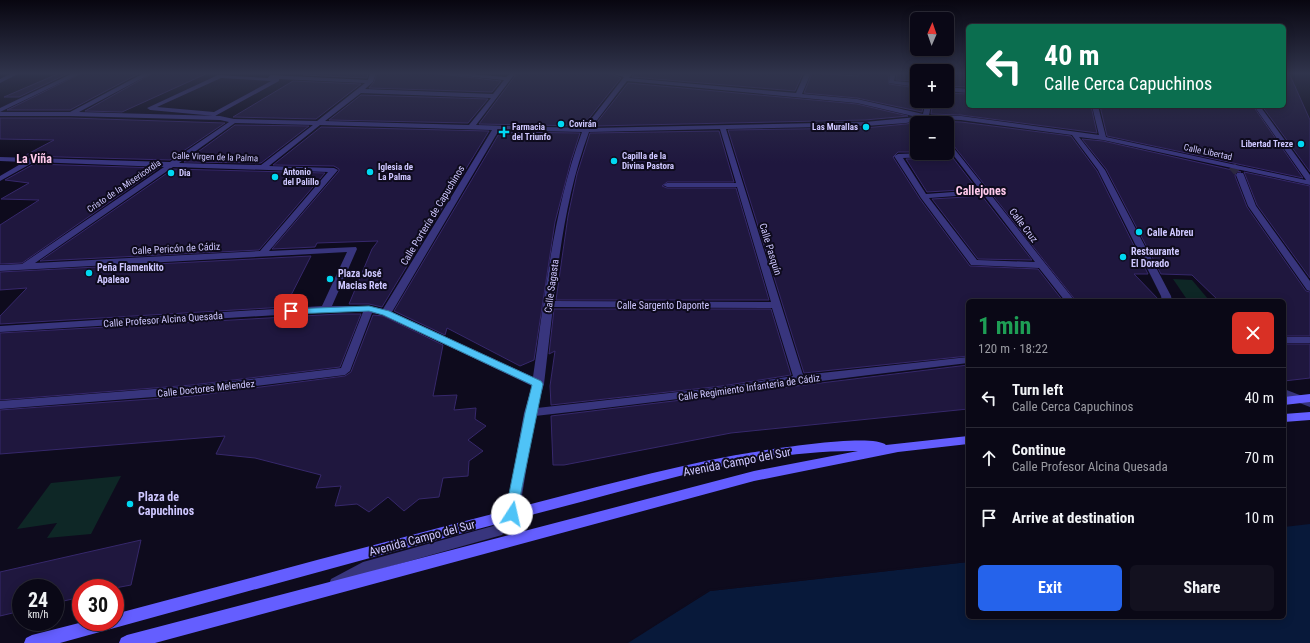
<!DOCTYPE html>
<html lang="en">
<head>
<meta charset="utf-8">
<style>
	:root { --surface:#0a0816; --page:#13111f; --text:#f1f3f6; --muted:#999aa1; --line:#2a2935; --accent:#2563eb }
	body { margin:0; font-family:"Roboto Condensed",sans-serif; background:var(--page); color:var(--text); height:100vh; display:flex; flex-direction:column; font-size:15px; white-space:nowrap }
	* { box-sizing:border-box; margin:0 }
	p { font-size:13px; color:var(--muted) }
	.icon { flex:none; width:22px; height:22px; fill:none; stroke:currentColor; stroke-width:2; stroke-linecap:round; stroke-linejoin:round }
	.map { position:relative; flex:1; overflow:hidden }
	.details { position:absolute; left:966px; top:299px; width:320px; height:320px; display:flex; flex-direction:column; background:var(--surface); border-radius:6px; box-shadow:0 2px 10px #0003,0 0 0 1px var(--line) }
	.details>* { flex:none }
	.guide { position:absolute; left:966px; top:24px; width:320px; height:84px; border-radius:6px; box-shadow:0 2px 10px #0003,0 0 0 1px var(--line); background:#0b6e4f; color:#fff; overflow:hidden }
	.needle { width:26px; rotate:2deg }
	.controls { position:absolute; left:910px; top:12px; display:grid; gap:8px }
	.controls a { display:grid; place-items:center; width:44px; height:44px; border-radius:6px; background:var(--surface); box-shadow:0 2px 10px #0003,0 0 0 1px var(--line); font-size:20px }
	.speed { position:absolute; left:12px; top:579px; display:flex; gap:8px; font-size:20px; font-weight:700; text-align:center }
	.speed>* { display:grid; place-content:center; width:52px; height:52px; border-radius:50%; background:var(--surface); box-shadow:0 2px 10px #0003,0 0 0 1px var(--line); line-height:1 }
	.speed small { font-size:10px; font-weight:400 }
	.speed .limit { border:6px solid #d22; background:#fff; color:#111 }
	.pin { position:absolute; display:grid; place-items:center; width:34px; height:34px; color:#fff; margin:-17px; border-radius:8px; box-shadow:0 2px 6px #0006 }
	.me { position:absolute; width:44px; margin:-22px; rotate:10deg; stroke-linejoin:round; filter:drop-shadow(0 0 3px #0008) }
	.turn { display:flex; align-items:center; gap:14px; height:84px; padding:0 12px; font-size:18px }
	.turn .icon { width:52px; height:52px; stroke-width:2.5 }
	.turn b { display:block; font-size:28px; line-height:34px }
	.round { display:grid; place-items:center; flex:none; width:42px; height:42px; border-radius:6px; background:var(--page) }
	.head { display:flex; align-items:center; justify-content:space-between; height:68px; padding:0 12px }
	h1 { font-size:24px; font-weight:700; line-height:30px; color:#1e9e55 }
	.cta { display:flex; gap:8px; margin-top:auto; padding:8px 12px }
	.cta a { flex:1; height:46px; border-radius:6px; background:var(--accent); color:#fff; font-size:16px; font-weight:700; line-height:46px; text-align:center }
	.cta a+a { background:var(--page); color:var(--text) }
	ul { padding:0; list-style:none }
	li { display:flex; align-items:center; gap:12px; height:60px; padding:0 12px; border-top:1px solid var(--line) }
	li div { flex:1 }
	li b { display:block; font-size:15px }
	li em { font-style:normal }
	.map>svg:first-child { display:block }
	.green { fill:#0e2726 }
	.water { fill:#08193a }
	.pier { fill:#0e0b1d }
	.building { fill:#1f173e; stroke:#36286b }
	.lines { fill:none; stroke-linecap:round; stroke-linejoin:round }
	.street-tunnel { stroke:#2b273f; stroke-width:8; stroke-dasharray:8 4; stroke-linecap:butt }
	.street { fill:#38357d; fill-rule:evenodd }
	.secondary { fill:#645eff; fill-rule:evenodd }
	.route { fill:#4fc3f7; stroke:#337fa1 }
	.poi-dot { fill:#00d8f2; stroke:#0e0b1d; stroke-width:1.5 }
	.labels { text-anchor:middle; stroke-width:4; stroke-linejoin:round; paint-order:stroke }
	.far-poi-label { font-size:9px; font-weight:bold; fill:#cec7ff; stroke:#0e0b1d; text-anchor:start }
	.far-street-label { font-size:9px; fill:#cec7ff; stroke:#0e0b1d }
	.street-label { font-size:10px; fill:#cec7ff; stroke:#0e0b1d }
	.poi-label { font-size:10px; font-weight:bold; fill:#cec7ff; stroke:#0e0b1d; text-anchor:start }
	.far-district-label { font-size:12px; font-weight:bold; fill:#ffc9eb; stroke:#0e0b1d }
	.near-street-label { font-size:12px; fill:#cec7ff; stroke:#0e0b1d }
	.near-poi-label { font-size:12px; font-weight:bold; fill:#cec7ff; stroke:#0e0b1d; text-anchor:start }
</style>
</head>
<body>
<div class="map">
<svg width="1310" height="643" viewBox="0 0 1310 643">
	<rect width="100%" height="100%" fill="#0e0b1d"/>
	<g class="green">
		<polygon points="1173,279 1192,280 1208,299 1186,298"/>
		<polygon points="121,476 91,534 47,538 57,523 17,529 51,483"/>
	</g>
	<polygon class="water" points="1310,524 1310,643 628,643 710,591 968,562 968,617 1284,617 1284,527"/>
	<polygon class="pier" points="968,560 968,562 710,591 626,643 709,589"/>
	<g class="building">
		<polygon points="60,73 69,73 19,97 4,97"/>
		<polygon points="82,73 140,73 70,110 7,110"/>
		<polygon points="153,73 208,73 122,112 85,111"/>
		<polygon points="306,73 368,73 367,78 303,75"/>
		<polygon points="377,73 431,73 501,81 492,92 369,88 374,82"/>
		<polygon points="514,73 609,73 621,78 583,126 479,124 515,76"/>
		<polygon points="634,73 803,73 795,91 632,77"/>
		<polygon points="812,73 858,76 858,73 888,73 889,84 917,88 917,101 924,101 922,112 857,98 804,93"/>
		<polygon points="897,73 917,73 917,81 896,80"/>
		<polygon points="947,73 968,73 968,87 947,86"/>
		<polygon points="1284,73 1289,73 1310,120 1310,172 1262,106 1284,106"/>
		<polygon points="293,81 361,84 316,119 233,117"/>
		<polygon points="628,83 857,104 908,116 865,120 594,126"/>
		<polygon points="947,93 968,94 968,106 1091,106 1097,133 961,115 931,114 933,101 947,101"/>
		<polygon points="361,95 488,99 468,123 329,120"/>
		<polygon points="1100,106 1253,106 1303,178 1107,136"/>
		<polygon points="0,118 70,118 225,123 170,160 24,156 54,140 0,139"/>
		<polygon points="925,121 928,123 917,123 917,152 898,152 893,157 920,199 970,266 1038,269 1063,301 968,301 968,356 804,373 728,130 865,128 906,124"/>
		<polygon points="934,121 961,122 1071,136 1097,171 1148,274 1134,274 1160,301 1076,301 950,141 947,140 947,123 933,123"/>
		<polygon points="235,125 309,126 261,163 184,162"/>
		<polygon points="321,127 489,131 382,307 369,304 349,304 372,249 378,241 317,243 315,247 272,249 339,171 339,169 334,166 273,165"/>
		<polygon points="719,131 734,182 667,182 662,186 667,188 736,188 769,300 556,300 568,216 577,174 590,133"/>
		<polygon points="500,132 580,133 571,161 555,222 534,360 520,366 447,328 445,335 394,311"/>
		<polygon points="1082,139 1103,141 1241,172 1236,172 1235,176 1247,207 1306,291 1310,292 1310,336 1284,336 1284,301 1219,301 1192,275 1161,274 1106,169"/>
		<polygon points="953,158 977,189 927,192 906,159"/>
		<polygon points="34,164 159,168 22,263 0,264 0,225 39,200 1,199 29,183 5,180"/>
		<polygon points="173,169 325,173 259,250 40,261"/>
		<polygon points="1244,172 1310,186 1310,278 1257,205"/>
		<polygon points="982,196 1032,260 978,259 932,199"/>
		<polygon points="311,256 285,307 0,324 0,316 27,288 0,290 0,272"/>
		<polygon points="554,309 771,309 791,375 722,386 551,405 550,386 555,351 549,354"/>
		<polygon points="339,314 361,314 340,367 192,385 0,400 0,333"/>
		<polygon points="373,315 383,316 443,345 433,396 457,395 454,410 476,408 475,419 486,426 468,440 483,451 469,461 468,476 443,478 439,497 419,499 404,511 388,497 369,512 357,504 335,506 341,486 316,488 321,475 255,458 216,454 225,436 0,454 0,410 192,396 345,376 351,372"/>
		<polygon points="1284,344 1310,344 1310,378 1284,381"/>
		<polygon points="968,365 968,409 731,433 564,465 553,465 551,416"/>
		<polygon points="141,540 131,585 115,588 81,588 81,597 55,603 55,588 21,588 21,611 0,616 0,572"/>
	</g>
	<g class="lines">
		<polyline class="street-tunnel" points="1232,166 1240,175"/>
		<g class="street">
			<polygon points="12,73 20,73 0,83 0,79"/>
			<polygon points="73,73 81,73 0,112 0,108"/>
			<path d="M144,73H152L79,112L220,116L234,119L317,121L365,83L279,79V81L215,116L150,110L147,108L218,75L268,78L270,75L368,80L370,73H376L373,82L365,89L493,94L504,80L432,73H459L506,77L511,73L514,75L476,125L584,128L624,77L610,73H633L629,78L796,93L805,73H811L802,94L857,99L923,114L926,101H932L929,115L961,116L1099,135L1092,106H1098L1106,137L1306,180L1254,106H1260L1310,175V185L1103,140L1079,137L1105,170L1171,296L1172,301H1162L1161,296L1098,170L1072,135L961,120L932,119L933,121L930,123L925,119L906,123L865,126L726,129L803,375L968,357V363C824,380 680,400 535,416L519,514L502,535L367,573L336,591L331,589L329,584L331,579L363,562L493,526L506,512L524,413L532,386L383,315L372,313L350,371L345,375L192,394L0,409V401L192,386L341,368L363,312H326L0,332V326L322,306L347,252L0,271V265L22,264L164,167L34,162L0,181V176L24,162L0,161V157L170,162L229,122L220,120L70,116H0V112H70ZM221,78L271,81L214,112L157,107ZM627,81L857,103L917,117L865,122L591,128ZM361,93L491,98L469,125L325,121ZM235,123L313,125L261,165L179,163ZM320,125L492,130L383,309L369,306H332L357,249L356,247L269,251L338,170L334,168L269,166ZM720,129L736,183H667L663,185L667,187H737L771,302L554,301C560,244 569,186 589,132ZM499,130L582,132C553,210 545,295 533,377L392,312ZM173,167L328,172L260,251L35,263ZM553,307L772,308L793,376L722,387L537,408L544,384Z"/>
			<polygon points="890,73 896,73 894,81 917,83 917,87 889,83"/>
			<polygon points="947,87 968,89 968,93 947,91"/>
			<path d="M947,141L949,142L1075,301H1065L1039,268L971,265L921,198L894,156L898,154L950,152L947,148ZM954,156L980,190L926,194L903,158ZM983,194L1035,262L977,260L929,198Z"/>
			<polygon points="1237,173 1243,173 1244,175 1256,206 1310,281 1310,291 1307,290 1248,206 1236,175"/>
			<rect x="1284" y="337" width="26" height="6"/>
			<polygon points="1284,389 1310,399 1310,407 1284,397"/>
		</g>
		<g class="secondary">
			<polygon points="1310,394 1310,402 1284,405 1284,397"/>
			<polygon points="1310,412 1310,420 1284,422 1284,414"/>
			<path d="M968,436V444L898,452L754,481L155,643H119L121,638L127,635L754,471L858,451C755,450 653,484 554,509C389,552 224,598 60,643H24L26,638L32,635L83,622H115V614C247,579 379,543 512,509C586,490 661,469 736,455C759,451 872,432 886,445Z"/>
		</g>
	</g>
	<linearGradient id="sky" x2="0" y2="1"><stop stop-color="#080610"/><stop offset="0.45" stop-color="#30344c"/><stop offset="1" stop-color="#30344c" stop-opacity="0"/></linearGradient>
	<rect width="1310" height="163" fill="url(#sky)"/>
	<polygon class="route" points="369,306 389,311 541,381 543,384 516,517 512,519 507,517 505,514 525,413 532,385 383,315 369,311 291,314 286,311 291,309"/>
	<g class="poi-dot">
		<circle cx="561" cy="124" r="4"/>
		<circle cx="866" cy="127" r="4"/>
		<path d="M502 126h4v4h4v4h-4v4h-4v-4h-4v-4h4z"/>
		<circle cx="1301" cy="144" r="4"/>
		<circle cx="614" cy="161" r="4"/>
		<circle cx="370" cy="172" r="4"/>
		<circle cx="171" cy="173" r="4"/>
		<circle cx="275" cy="177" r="4"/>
		<circle cx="1139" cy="232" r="4"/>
		<circle cx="1123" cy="257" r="4"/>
		<circle cx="89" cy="273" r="4"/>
		<circle cx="330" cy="279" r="4"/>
		<circle cx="130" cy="504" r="4"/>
	</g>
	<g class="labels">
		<g class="far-poi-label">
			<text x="569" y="127">Covirán</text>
			<text x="512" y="130">Farmacia<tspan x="512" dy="10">del Triunfo</tspan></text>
			<text x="858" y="130" text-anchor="end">Las Murallas</text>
			<text x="1293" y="147" text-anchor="end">Libertad Treze</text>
			<text x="622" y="159">Capilla de la<tspan x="622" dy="10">Divina Pastora</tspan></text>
			<text x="378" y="170">Iglesia de<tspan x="378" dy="10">La Palma</tspan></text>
			<text x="283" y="175">Antonio<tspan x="283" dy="10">del Palillo</tspan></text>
			<text x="179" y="176">Dia</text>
		</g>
		<g class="far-street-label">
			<text transform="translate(1208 152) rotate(12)" y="3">Calle Libertad</text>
			<text transform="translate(215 157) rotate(2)" y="3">Calle Virgen de la Palma</text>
			<text transform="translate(124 186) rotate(-34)" y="3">Cristo de la Misericordia</text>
		</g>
		<g class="street-label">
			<text transform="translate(432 215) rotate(-59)" y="4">Calle Portería de Capuchinos</text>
			<text transform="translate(1024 225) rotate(53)" y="4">Calle Cruz</text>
			<text transform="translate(176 248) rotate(-3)" y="4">Calle Pericón de Cádiz</text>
			<text transform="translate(771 249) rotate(73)" y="4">Calle Pasquín</text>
			<text transform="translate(551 286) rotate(-82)" y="4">Calle Sagasta</text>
			<text x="663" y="309">Calle Sargento Daponte</text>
			<text transform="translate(163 319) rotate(-4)" y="4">Calle Profesor Alcina Quesada</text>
			<text transform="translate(749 387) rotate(-8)" y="4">Calle Regimiento Infanteria de Cádiz</text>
			<text transform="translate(206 388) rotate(-6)" y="4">Calle Doctores Melendez</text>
		</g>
		<g class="poi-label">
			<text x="1147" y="236">Calle Abreu</text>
			<text x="1131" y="255">Restaurante<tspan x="1131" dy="12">El Dorado</tspan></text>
			<text x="97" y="271">Peña Flamenkito<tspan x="97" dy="12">Apaleao</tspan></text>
			<text x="338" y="277">Plaza José<tspan x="338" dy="12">Macias Rete</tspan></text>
		</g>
		<g class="far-district-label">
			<text x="34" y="163">La Viña</text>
			<text x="981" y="195">Callejones</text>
		</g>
		<g class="near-street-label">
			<text transform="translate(737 462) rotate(-11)" y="4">Avenida Campo del Sur</text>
			<text transform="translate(422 538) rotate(-15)" y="4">Avenida Campo del Sur</text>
		</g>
		<g class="near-poi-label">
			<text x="138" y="501">Plaza de<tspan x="138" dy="14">Capuchinos</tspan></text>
		</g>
	</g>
</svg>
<div class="controls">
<a><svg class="needle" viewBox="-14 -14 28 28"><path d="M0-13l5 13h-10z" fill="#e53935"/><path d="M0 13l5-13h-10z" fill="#999aa1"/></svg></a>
<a>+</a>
<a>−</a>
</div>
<div class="speed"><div>24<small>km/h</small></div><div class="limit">30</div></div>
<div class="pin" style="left:291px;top:311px;background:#d93025"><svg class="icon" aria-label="arrive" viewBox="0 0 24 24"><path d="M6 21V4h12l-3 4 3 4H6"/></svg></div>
<svg class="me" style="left:512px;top:514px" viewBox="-20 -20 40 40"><circle r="19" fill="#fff"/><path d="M0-13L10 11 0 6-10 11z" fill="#4fc3f7"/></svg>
<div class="guide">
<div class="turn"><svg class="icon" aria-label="left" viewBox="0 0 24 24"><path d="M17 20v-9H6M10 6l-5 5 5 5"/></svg><div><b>40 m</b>Calle Cerca Capuchinos</div></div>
</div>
<section class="details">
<div class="head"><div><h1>1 min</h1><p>120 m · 18:22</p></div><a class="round" style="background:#d93025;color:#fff"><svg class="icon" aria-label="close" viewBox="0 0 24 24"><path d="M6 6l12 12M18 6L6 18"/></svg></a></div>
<ul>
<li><svg class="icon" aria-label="left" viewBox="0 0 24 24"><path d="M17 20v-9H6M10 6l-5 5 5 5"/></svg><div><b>Turn left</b><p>Calle Cerca Capuchinos</p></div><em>40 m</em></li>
<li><svg class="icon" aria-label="ahead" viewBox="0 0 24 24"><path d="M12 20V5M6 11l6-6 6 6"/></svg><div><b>Continue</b><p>Calle Profesor Alcina Quesada</p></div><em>70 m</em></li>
<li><svg class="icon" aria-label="arrive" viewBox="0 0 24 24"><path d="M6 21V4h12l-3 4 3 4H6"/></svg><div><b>Arrive at destination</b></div><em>10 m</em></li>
</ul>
<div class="cta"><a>Exit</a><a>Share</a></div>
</section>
</div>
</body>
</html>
